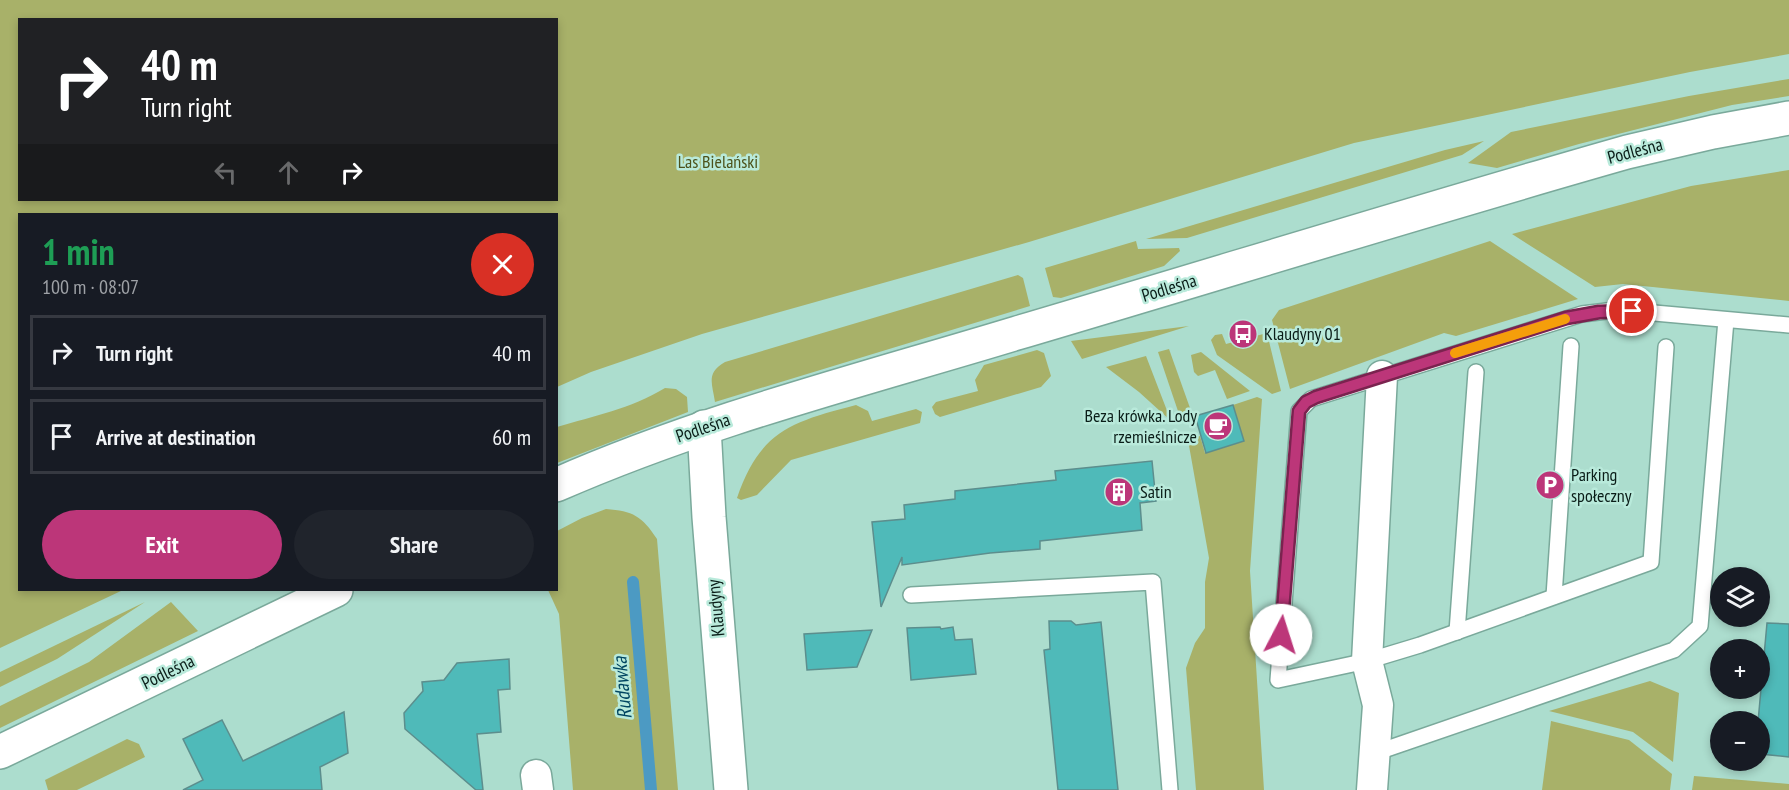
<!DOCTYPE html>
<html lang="en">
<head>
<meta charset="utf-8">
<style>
	:root { --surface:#171b24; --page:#20242c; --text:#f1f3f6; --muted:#9ea1a6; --line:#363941; --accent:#bc3679 }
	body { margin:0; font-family:"PT Sans Narrow",sans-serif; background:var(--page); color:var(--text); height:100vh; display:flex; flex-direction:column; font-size:22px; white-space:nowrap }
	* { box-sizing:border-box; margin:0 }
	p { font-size:20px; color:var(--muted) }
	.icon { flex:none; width:33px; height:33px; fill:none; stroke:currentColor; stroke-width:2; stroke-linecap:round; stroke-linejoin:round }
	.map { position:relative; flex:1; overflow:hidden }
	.details { position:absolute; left:18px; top:213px; width:540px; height:378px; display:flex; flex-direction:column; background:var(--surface); border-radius:0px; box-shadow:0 3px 9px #0003 }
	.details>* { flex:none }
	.top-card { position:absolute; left:18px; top:18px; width:540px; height:183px; border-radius:0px; box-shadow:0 3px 9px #0003; background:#202124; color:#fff; overflow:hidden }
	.tools { position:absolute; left:1710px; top:567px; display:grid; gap:12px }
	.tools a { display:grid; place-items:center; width:60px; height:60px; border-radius:50%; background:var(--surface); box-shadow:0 3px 9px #0003; font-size:30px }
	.pin { position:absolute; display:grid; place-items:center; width:51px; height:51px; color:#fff; margin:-26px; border:3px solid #fff; border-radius:50%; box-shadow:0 2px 6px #0007 }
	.me { position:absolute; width:66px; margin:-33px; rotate:5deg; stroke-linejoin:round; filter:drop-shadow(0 0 4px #0008) }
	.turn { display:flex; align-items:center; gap:21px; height:126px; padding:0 24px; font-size:27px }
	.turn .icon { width:78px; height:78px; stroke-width:2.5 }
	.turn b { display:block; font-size:42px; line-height:51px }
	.lanes { display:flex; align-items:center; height:57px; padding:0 24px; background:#0003; justify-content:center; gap:30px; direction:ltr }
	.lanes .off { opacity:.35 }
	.round { display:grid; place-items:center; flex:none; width:63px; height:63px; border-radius:32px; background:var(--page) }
	.summary { display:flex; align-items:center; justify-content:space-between; height:102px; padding:0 24px }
	h1 { font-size:36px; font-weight:700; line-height:45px; color:#1e9e55 }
	.cta { display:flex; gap:12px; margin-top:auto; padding:12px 24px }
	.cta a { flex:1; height:69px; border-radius:36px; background:var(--accent); color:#fff; font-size:24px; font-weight:700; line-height:69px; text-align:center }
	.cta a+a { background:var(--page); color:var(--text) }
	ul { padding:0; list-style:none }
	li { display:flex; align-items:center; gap:18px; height:75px; margin:0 12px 9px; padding:0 12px; border:3px solid var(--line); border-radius:0px }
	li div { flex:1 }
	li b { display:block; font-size:22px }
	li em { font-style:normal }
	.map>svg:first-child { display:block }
	.green { fill:#a8b169; fill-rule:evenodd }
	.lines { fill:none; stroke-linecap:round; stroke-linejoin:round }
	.stream { stroke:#4c9ac3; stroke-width:12 }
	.building { fill:#4fbab9; stroke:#5c8e8d; stroke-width:1.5 }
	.lane-casing { stroke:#7aa99b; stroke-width:18 }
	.street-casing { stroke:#7aa99b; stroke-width:33 }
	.secondary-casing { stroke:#7aa99b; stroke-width:36 }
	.lane { stroke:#fff; stroke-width:15 }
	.street { stroke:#fff; stroke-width:30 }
	.secondary { stroke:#fff; stroke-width:33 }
	.route-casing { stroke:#7a234f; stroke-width:15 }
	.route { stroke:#bc3679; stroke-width:10 }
	.slow { stroke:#f59e0b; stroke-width:10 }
	.labels { text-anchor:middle; stroke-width:5; stroke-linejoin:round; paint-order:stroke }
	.street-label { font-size:18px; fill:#0a1d18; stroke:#b9eadb }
	.park-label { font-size:18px; fill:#4d521b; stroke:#b9eadb }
	.poi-label { font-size:18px; fill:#0a1d18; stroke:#b9eadb; text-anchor:start }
	.water-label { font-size:20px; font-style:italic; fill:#014561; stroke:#b9eadb }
</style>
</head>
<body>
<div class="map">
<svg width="1789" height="790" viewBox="0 0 1789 790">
	<rect width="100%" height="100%" fill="#acddce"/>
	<g class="green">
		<path d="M0,0H1789V54L1690,72L1354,143L1029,242L702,334L591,372L557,387L556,214H20V590H123L0,648ZM20,20H556V200H20Z"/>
		<polygon points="1789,79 1789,96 1732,105 1579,144 1497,168 1468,163 1511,132 1689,96"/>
		<polygon points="1484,141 1462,155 1187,238 1146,239 1445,150"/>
		<polygon points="1789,170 1789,301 1623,284 1595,287 1512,234 1691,186"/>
		<polygon points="1136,241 1138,249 1179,248 1180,251 1164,266 1061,298 1053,297 1045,268"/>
		<polygon points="1490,241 1578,299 1456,336 1444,333 1290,389 1272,320 1279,310"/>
		<path d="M1018,275L1023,278L1030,306L715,402C712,383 706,373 725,362Z"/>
		<polygon points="1189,326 1082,359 1071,341"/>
		<polygon points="1267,333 1281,391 1272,394 1217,355 1211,340 1215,335 1222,334 1226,344"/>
		<polygon points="1169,349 1190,408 1189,423 1184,424 1180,417 1158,352"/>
		<polygon points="1037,350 1044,353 1051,376 1041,387 940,417 935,414 932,407 936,402 978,391 975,380 984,365"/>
		<polygon points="1201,352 1250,391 1227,399 1215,370 1198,376 1194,372 1191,355"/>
		<polygon points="1146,356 1171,421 1139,392 1106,367"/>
		<path d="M665,388L676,389L687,397L688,412L557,463V427C594,416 630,409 665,388Z"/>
		<polygon points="1257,397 1262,399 1250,571 1264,790 1196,790 1186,668 1195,643 1205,628 1205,582 1209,558 1188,440 1200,436 1205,453 1244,441 1233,405"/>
		<path d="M856,405L868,411L872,421L916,409L922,412L920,423L791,460L757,495L741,500L737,498C760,431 791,422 856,405Z"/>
		<path d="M606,509C633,511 642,516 657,539L678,790H573L559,614L548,590H556L557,531L582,518Z"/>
		<polygon points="145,602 57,659 0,687 0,672"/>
		<polygon points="171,602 198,631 0,728 0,706 89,662"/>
		<polygon points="1650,681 1679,693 1673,762 1633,732 1549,711"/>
		<polygon points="1551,721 1629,740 1672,774 1670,790 1542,790"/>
		<polygon points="127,739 139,744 145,757 77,790 48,790 45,780"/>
		<polygon points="1694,776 1789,784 1789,790 1692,790"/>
	</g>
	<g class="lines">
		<polyline class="stream" points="633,582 651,790"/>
	</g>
	<g class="building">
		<polygon points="1233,405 1244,441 1206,453 1195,416"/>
		<polygon points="1152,461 1156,501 1140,503 1142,530 1040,541 1040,549 990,553 902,565 902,557 881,607 872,522 905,519 904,505 955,499 955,491 1056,480 1055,471"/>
		<polygon points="1049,621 1071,621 1076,625 1101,622 1118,790 1058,790 1044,650 1050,649"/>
		<polygon points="1767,623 1789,624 1789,757 1760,754 1760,722 1758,722"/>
		<polygon points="940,627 941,629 953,627 955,640 972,639 976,674 911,680 907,628"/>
		<polygon points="872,630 857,667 807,670 804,634"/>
		<polygon points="509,659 510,689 498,690 501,732 477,734 483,790 476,790 405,729 404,713 423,691 422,682 444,680 457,663"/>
		<polygon points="344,712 348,753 320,767 322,790 183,790 203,780 183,739 222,720 243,761"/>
	</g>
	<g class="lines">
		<g class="lane-casing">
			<g id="lane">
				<polyline points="1666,347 1651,562 1420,645 1367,661 1278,680 1299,411 1311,399 1582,314 1615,310 1632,311 1789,325"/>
				<polyline points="911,595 1153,582 1170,790"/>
				<polyline points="1554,596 1571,346"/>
				<polyline points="1457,632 1476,372"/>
				<polyline points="1375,753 1674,650 1700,626 1726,320"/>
			</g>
		</g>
		<g class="street-casing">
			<g id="street">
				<polyline points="536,775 538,790"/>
				<polyline points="1372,790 1378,705 1367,661 1382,376"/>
			</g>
		</g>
		<g class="secondary-casing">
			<g id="secondary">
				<polyline points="704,427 709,517 731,790"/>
				<path d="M556,485C704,420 862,380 1017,333C1220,273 1423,210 1627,152L1713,132L1789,118"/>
				<polyline points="0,752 336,590"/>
			</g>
		</g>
		<use href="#lane" class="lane"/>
		<use href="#street" class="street"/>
		<use href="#secondary" class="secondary"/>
	</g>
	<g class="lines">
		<g class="route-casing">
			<polyline id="route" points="1281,635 1299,411 1306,402 1316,397 1566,318 1599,312 1632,311"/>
		</g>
		<use href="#route" class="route"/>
		<polyline class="slow" points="1455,353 1565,319"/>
	</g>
	<defs>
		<g id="bus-disc" transform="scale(1.5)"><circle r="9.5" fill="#bc3679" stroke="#b9eadb"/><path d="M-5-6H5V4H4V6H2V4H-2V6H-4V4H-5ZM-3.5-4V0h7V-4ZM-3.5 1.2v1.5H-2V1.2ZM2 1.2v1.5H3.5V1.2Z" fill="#fff"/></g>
		<g id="cafe-disc" transform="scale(1.5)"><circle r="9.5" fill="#bc3679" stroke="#b9eadb"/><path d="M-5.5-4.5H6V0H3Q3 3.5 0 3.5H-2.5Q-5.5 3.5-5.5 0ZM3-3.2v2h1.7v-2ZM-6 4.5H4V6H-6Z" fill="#fff"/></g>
		<g id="parking-disc" transform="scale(1.5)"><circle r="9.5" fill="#bc3679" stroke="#b9eadb"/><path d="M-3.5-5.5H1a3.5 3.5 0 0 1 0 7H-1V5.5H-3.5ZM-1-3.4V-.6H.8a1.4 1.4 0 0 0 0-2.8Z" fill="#fff"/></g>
		<g id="building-disc" transform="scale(1.5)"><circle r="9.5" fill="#bc3679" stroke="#b9eadb"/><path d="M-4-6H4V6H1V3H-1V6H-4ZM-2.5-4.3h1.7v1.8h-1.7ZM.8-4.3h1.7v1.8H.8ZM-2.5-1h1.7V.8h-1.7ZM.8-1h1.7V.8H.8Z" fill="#fff"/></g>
	</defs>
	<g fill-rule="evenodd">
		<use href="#bus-disc" x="1243" y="334"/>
		<use href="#cafe-disc" x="1218" y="426"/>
		<use href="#parking-disc" x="1550" y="485"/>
		<use href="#building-disc" x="1119" y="492"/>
	</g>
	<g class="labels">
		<g class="street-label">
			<text transform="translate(1635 151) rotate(-15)" y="6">Podleśna</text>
			<text transform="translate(1169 288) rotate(-17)" y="6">Podleśna</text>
			<text transform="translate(703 428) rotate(-19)" y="6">Podleśna</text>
			<text transform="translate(716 608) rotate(-95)" y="6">Klaudyny</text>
			<text transform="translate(168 672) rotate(-26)" y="6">Podleśna</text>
		</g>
		<g class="park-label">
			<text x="718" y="168">Las Bielański</text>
		</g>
		<g class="poi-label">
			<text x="1264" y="340">Klaudyny 01</text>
			<text x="1197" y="422" text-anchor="end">Beza krówka. Lody<tspan x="1197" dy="21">rzemieślnicze</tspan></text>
			<text x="1571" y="481">Parking<tspan x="1571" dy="21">społeczny</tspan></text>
			<text x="1140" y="498">Satin</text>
		</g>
		<g class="water-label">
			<text transform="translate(622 688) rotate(-95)" y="7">Rudawka</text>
		</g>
	</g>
</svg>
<div class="tools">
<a><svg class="icon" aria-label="layers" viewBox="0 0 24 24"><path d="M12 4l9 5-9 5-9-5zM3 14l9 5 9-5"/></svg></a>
<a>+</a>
<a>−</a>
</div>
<div class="pin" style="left:1632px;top:311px;background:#d93025"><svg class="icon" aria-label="arrive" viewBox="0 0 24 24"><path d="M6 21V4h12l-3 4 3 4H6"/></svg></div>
<svg class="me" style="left:1281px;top:635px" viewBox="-20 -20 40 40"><circle r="19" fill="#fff"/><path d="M0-13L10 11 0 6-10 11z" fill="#bc3679"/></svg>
<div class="top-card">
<div class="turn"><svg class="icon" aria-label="right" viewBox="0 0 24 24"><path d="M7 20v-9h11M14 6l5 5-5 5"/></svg><div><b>40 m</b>Turn right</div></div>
<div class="lanes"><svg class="icon off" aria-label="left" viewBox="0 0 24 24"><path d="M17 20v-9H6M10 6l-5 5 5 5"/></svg><svg class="icon off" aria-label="ahead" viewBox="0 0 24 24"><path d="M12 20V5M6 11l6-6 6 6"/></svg><svg class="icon" aria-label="right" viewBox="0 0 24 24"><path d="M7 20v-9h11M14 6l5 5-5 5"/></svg></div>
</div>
<section class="details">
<div class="summary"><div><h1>1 min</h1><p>100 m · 08:07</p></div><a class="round" style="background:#d93025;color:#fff"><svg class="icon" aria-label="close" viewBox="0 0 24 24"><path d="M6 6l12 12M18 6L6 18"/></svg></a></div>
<ul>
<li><svg class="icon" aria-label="right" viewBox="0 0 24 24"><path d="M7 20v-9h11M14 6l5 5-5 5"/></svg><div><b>Turn right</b></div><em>40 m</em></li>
<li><svg class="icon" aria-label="arrive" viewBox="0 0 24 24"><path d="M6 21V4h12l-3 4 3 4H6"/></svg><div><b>Arrive at destination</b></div><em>60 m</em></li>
</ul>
<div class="cta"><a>Exit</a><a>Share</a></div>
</section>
</div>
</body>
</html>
